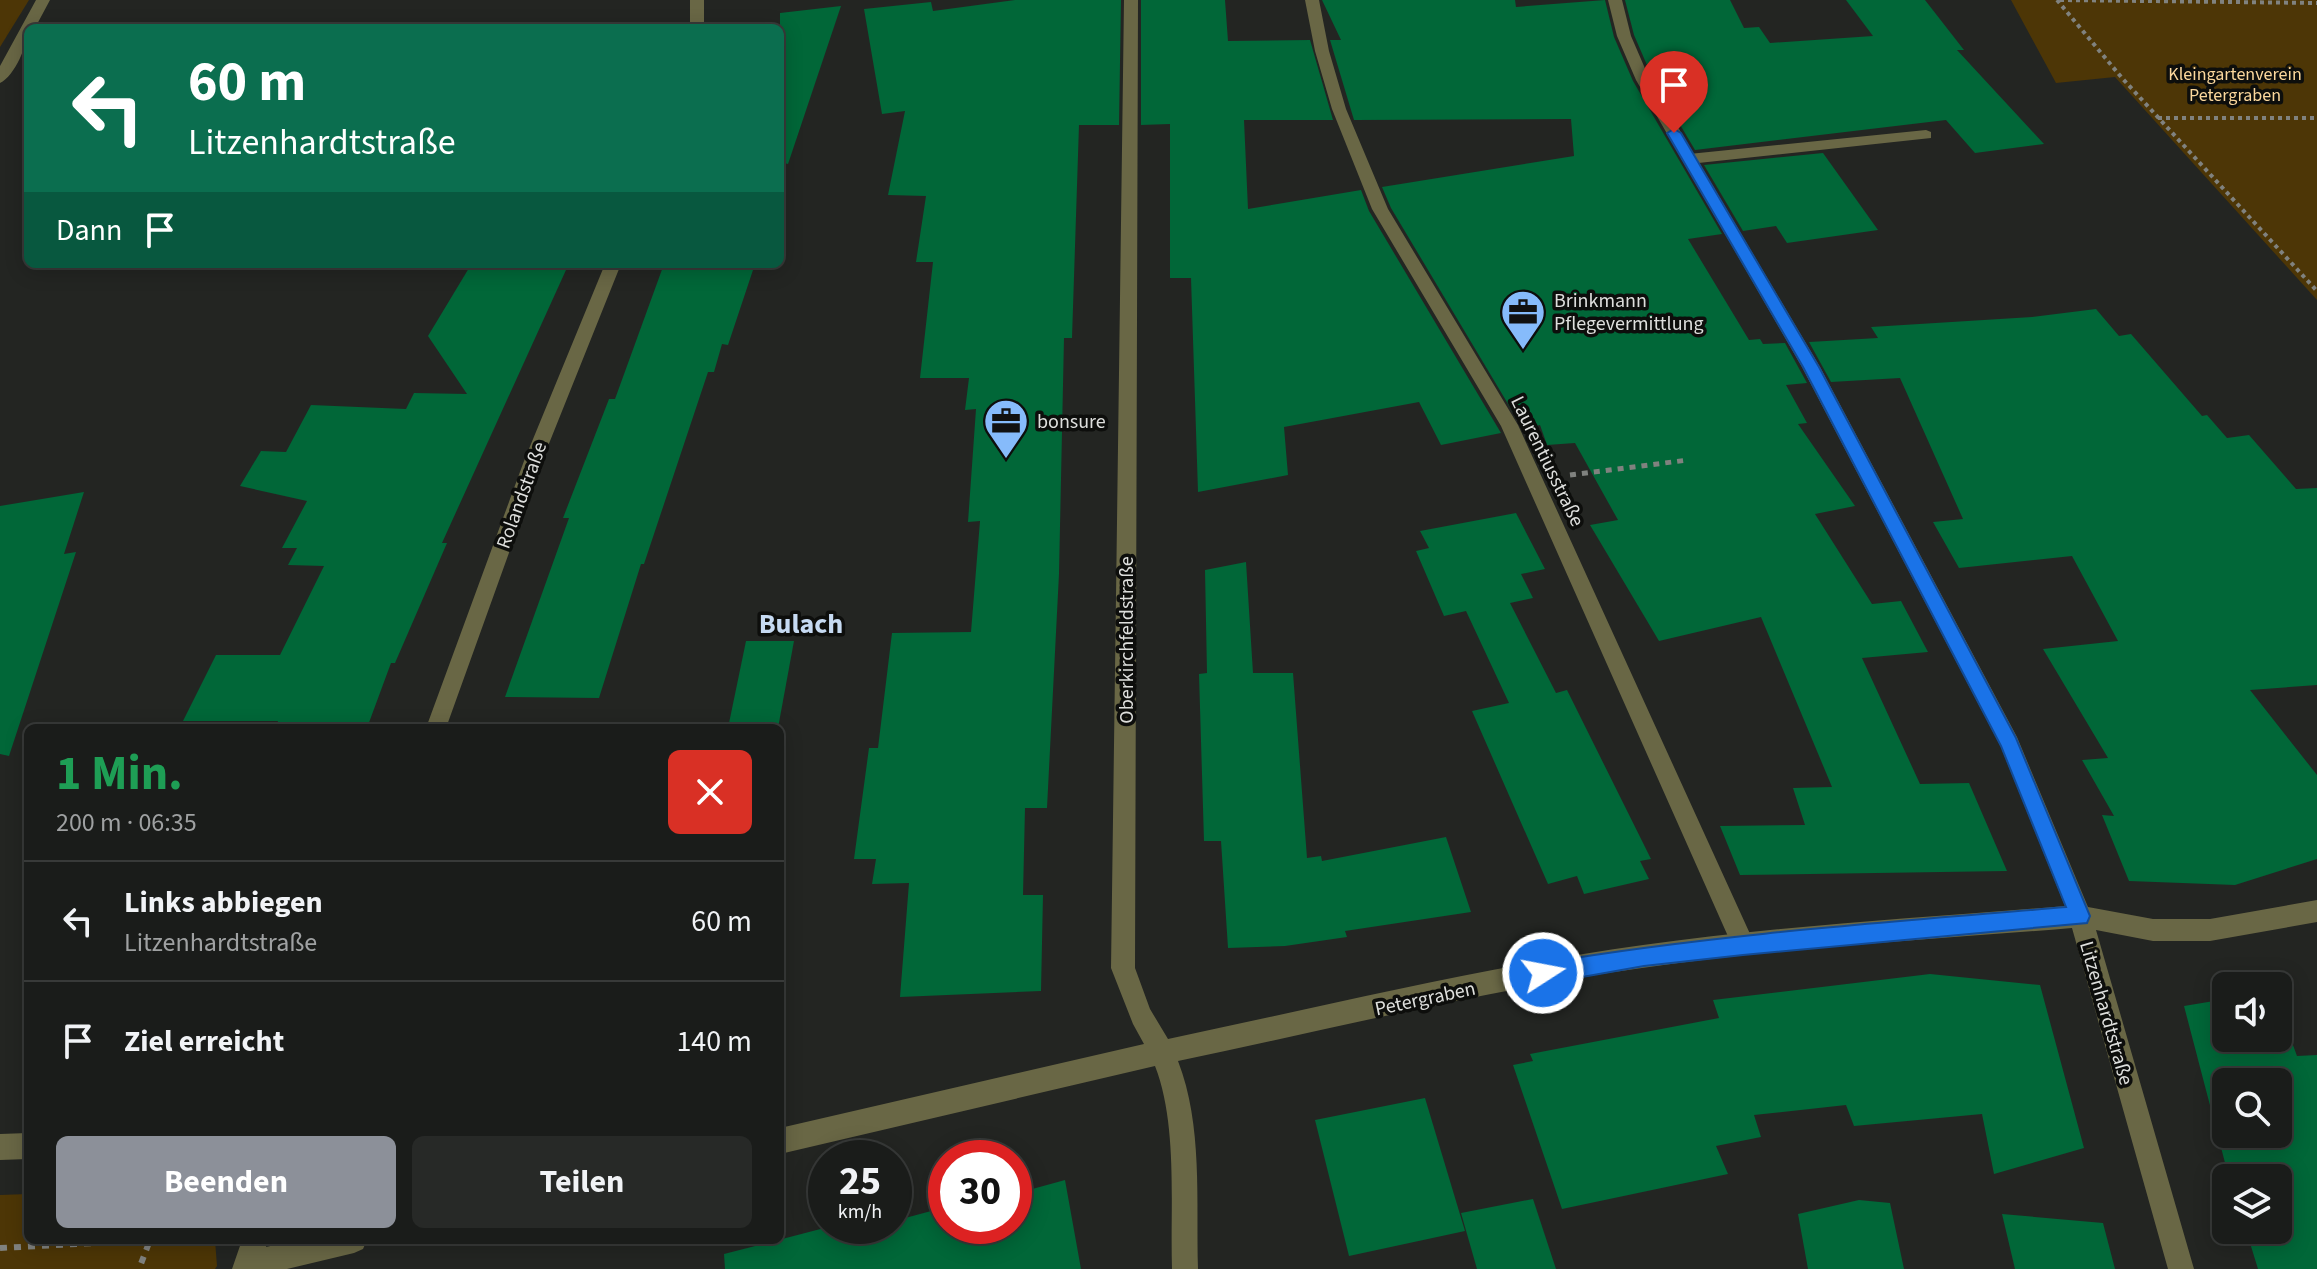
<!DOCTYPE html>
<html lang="de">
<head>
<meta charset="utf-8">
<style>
	:root { --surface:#1a1c1a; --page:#272927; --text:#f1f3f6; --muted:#9fa1a2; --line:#383a39; --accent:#8c9099 }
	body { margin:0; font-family:"Source Sans 3",sans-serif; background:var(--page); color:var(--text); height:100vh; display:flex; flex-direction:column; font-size:30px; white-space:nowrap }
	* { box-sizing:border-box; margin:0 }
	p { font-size:26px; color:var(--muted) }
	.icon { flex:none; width:44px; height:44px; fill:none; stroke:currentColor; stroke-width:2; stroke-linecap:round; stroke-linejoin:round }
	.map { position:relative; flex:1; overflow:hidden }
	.sheet { position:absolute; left:24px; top:724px; width:760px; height:520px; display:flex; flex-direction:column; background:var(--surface); border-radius:12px; box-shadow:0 4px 20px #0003,0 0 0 2px var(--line) }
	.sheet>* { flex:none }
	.banner { position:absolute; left:24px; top:24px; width:760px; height:244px; border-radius:12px; box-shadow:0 4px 20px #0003,0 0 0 2px var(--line); background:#0b6e4f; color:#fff; overflow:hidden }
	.controls { position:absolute; left:2212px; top:972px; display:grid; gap:16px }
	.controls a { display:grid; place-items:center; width:80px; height:80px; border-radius:12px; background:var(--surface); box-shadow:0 4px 20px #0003,0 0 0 2px var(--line); font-size:40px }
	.speed { position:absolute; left:808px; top:1140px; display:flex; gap:16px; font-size:40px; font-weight:700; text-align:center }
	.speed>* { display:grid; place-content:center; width:104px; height:104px; border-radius:50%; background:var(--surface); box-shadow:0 4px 20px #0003,0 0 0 2px var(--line); line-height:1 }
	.speed small { font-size:20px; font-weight:400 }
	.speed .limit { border:12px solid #d22; background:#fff; color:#111 }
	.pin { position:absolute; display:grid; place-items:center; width:68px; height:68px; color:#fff; margin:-82px -34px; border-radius:50% 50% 50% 0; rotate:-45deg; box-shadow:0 0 8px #0007 }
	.pin .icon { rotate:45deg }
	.me { position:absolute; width:88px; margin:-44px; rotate:79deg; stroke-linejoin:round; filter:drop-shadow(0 0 6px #0008) }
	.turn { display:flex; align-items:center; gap:28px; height:168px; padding:0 32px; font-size:36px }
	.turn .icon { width:104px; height:104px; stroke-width:2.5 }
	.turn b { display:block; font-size:56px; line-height:68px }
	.then { display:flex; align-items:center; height:76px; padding:0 32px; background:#0003; gap:16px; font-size:30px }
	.round { display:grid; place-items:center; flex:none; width:84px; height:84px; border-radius:12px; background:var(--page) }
	.headline { display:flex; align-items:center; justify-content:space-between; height:136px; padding:0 32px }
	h1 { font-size:48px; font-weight:700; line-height:60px; color:#1e9e55 }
	.action { display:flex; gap:16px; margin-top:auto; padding:16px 32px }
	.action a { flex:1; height:92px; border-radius:12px; background:var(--accent); color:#fff; font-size:32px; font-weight:700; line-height:92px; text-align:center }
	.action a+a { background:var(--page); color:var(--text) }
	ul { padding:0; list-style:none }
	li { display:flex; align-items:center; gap:24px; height:120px; padding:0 32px; border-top:2px solid var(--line) }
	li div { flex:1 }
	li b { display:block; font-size:30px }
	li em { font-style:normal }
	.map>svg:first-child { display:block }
	.green { fill:#4d3606 }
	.building { fill:#016738; fill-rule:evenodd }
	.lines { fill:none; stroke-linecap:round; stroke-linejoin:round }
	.path-far2 { stroke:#80827f; stroke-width:4; stroke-dasharray:4 4; stroke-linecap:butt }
	.path-far1 { stroke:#80827f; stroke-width:5; stroke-dasharray:6 6; stroke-linecap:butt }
	.path { stroke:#80827f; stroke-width:6; stroke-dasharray:7 7; stroke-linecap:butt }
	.service { fill:#696745; fill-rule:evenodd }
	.minor { fill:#696745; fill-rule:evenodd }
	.route { fill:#1a73e8; stroke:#114b97; stroke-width:2 }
	.labels { text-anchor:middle; stroke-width:7; stroke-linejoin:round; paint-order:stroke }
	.far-park-label { font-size:18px; fill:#fcd89d; stroke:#0d0e0c }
	.poi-label { font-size:20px; fill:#dedfdd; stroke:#0d0e0c; text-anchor:start }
	.street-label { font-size:20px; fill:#dedfdd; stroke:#0d0e0c }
	.district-label { font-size:28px; font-weight:bold; fill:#c6daf2; stroke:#0d0e0c }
</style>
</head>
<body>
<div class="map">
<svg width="2317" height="1269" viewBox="0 0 2317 1269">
	<rect width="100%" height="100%" fill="#232522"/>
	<g class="green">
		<polygon points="0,0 29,0 0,47"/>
		<polygon points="2011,0 2317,0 2317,300 2115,77 2056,83"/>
		<polygon points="28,1194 28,1240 215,1240 217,1266 215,1269 0,1269 0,1195"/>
	</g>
	<g class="building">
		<polygon points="1015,0 1121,0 1119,125 1079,125 1072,338 1064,338 1059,574 1047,808 1025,808 1023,895 1043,895 1041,991 900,997 909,883 872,884 876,859 854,859 869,748 878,748 892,633 971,632 980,521 968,522 976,409 965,410 969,378 920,378 933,262 916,262 926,196 888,195 905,111 882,114 864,9 931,2 933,11"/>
		<polygon points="1141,0 1225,0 1228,41 1310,40 1333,120 1244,120 1248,209 1361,190 1369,211 1501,433 1441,445 1419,402 1284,427 1288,475 1198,492 1191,278 1170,278 1170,124 1141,125"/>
		<polygon points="1322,0 1515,0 1516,7 1605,0 1614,37 1633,81 1722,234 1688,239 1749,340 1760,339 1763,344 1785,343 1807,383 1786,385 1807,423 1798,424 1855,506 1815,514 1872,604 1901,601 1928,652 1862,658 1920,784 1969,783 2007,871 1740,875 1720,826 1805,825 1793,788 1832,787 1761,617 1659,641 1590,525 1618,520 1575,443 1547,445 1540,425 1523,429 1391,208 1382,187 1574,156 1571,119 1354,120 1330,40 1341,40"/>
		<polygon points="1625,0 1730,0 1744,28 1759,27 1770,43 1873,36 1846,0 1925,0 1964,50 1957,50 2044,144 1975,153 1946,120 1695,150 1653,79 1634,35"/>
		<polygon points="841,6 788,164 780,162 780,13"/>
		<polygon points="1823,153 1878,230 1787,243 1776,226 1743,231 1704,165"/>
		<polygon points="664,264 755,264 728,345 722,344 714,372 708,372 644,564 641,564 599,698 505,697 569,518 563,518 609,399 615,399"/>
		<polygon points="469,268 566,270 442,543 447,543 395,663 391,663 367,728 276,728 278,721 183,721 216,655 280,655 324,566 288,565 297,548 282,548 307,501 240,486 261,451 286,452 311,405 406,409 414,393 467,394 428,336"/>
		<polygon points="2096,309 2119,336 2131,334 2202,416 2207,415 2227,438 2249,435 2296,489 2317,488 2317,685 2250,690 2317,775 2317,859 2235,885 2129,881 2102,815 2114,816 2082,760 2108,758 2043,649 2118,641 2072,556 1959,568 1933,522 1963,519 1900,378 1831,382 1809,342 1878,338 1871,327 2032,317"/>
		<polygon points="84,492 64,554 76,552 9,756 0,754 0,506"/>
		<polygon points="1516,513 1545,569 1521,574 1533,598 1510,603 1556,693 1567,690 1651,859 1640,861 1649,879 1584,894 1577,876 1548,884 1472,711 1509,703 1466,611 1444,616 1416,551 1429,548 1420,531"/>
		<polygon points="1246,562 1253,673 1293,673 1307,858 1321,856 1322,861 1446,837 1471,912 1345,931 1347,937 1285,946 1228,948 1221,841 1204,841 1199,674 1207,673 1205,570"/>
		<polygon points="746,641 794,641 778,728 728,728"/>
		<polygon points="1930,974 2040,985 2084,1148 1994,1174 1982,1114 1854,1126 1846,1105 1754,1115 1761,1137 1716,1146 1728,1174 1562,1209 1513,1065 1533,1061 1530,1054 1719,1018 1713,1000"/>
		<path d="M2226,999V1038H2278V1004L2297,1056L2317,1055V1269H2258L2246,1230H2278V1178H2229L2184,1006ZM2226,1082H2278V1134H2226Z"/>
		<polygon points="1425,1098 1465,1231 1349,1256 1315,1120"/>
		<polygon points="1065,1180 1081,1269 725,1269 724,1254 832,1226 894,1226 894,1221 946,1207 946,1226 1014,1226 1014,1194"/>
		<polygon points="1533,1199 1556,1269 1477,1269 1461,1213"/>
		<polygon points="1859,1200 1890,1203 1904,1269 1808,1269 1798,1214"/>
		<polygon points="2002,1214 2103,1223 2115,1269 2015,1269"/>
	</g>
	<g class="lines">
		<g class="path-far2">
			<polyline points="2057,0 2122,78 2317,291"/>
			<polyline points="2060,0 2317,3"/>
			<polyline points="2158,118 2317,118"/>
		</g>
		<polyline class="path-far1" points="1570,475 1688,460"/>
		<polyline class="path" points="0,1248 150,1240 139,1269"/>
		<g class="service">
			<polygon points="1305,0 1319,0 1329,51 1346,109 1388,209 1518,425 1751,936 1755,944 1751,952 1743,955 1735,952 1501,426 1372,209 1332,109 1315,51"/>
			<polygon points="1926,130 1931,132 1931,138 1689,164 1681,159 1689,154"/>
		</g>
		<g class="minor">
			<path d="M36,0H50L35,28H28C28,44 15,76 0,83V66Z"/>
			<rect x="690" y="0" width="14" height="28"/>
			<path d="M1124,0H1138L1135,968L1150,1009L1168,1039C1325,1006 1483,967 1643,945C1782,925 1924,918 2065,906L2001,747L1802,367L1636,80L1617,36L1608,0H1622L1631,36L1650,80L1820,367L2017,737L2088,907L2153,919H2210L2317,900V922L2210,941H2153L2096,930L2194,1269H2168L2072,928C1929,940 1784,947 1642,968C1486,990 1332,1029 1178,1061C1203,1125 1196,1201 1198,1269H1172C1170,1206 1178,1125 1155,1066L780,1154V1128L1144,1044L1133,1024L1111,968Z"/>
			<polygon points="605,264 621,264 542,461 446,728 426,728 524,461"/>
			<polygon points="28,1133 28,1159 0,1160 0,1134"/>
			<polygon points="242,1240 268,1240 266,1247 297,1240 367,1240 363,1249 354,1253 287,1269 232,1269"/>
		</g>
	</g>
	<path class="route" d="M1674,129L1681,133L1819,367L2016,738L2090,916L2087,923L1743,955L1644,966L1543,984L1536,981L1532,973L1536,966L1543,963C1716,934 1891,922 2066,907L2001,746L1803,367L1667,133Z"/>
	<defs>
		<g id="office-pin" transform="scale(2.3)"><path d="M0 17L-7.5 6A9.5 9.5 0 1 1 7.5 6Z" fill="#86bbfb" stroke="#0d0e0c"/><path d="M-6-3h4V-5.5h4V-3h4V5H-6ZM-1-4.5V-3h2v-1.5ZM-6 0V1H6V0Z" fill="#111"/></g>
	</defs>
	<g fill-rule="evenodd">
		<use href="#office-pin" x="1523" y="312"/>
		<use href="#office-pin" x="1006" y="421"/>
	</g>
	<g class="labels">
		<g class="far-park-label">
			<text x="2235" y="80">Kleingartenverein<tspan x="2235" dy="21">Petergraben</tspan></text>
		</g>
		<g class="poi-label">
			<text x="1554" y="307">Brinkmann<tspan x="1554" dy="23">Pflegevermittlung</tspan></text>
			<text x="1037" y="428">bonsure</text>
		</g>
		<g class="street-label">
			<text transform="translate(1548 461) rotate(64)" y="7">Laurentiusstraße</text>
			<text transform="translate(521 495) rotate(-70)" y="7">Rolandstraße</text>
			<text transform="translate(1126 640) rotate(-90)" y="7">Oberkirchfeldstraße</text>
			<text transform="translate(1425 998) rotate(-12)" y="7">Petergraben</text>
			<text transform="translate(2107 1013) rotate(74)" y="7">Litzenhardtstraße</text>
		</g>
		<g class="district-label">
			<text x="801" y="633">Bulach</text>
		</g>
	</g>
</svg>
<div class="controls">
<a><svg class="icon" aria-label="sound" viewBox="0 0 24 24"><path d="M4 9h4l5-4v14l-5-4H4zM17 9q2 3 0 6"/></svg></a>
<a><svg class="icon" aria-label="search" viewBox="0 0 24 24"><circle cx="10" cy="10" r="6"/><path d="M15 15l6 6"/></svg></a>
<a><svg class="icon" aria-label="layers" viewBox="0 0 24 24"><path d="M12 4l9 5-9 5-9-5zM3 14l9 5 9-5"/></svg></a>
</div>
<div class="speed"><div>25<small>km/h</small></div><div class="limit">30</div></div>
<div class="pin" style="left:1674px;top:133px;background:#d93025"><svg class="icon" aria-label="arrive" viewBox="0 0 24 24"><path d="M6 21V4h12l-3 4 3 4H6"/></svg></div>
<svg class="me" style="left:1543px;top:973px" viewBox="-20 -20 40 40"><circle r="17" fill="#1a73e8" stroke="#fff" stroke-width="3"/><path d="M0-11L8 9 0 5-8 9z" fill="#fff"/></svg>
<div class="banner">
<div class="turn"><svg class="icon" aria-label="left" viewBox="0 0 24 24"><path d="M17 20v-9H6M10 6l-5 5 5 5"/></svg><div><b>60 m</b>Litzenhardtstraße</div></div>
<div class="then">Dann<svg class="icon" aria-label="arrive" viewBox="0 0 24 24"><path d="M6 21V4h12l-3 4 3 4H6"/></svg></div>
</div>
<section class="sheet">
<div class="headline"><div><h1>1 Min.</h1><p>200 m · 06:35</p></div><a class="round" style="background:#d93025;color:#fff"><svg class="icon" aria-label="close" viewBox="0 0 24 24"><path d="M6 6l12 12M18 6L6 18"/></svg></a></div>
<ul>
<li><svg class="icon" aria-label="left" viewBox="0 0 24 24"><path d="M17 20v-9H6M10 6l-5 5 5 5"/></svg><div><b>Links abbiegen</b><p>Litzenhardtstraße</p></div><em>60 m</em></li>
<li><svg class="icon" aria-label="arrive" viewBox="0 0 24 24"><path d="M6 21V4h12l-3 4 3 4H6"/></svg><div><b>Ziel erreicht</b></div><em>140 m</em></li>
</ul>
<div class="action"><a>Beenden</a><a>Teilen</a></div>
</section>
</div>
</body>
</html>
